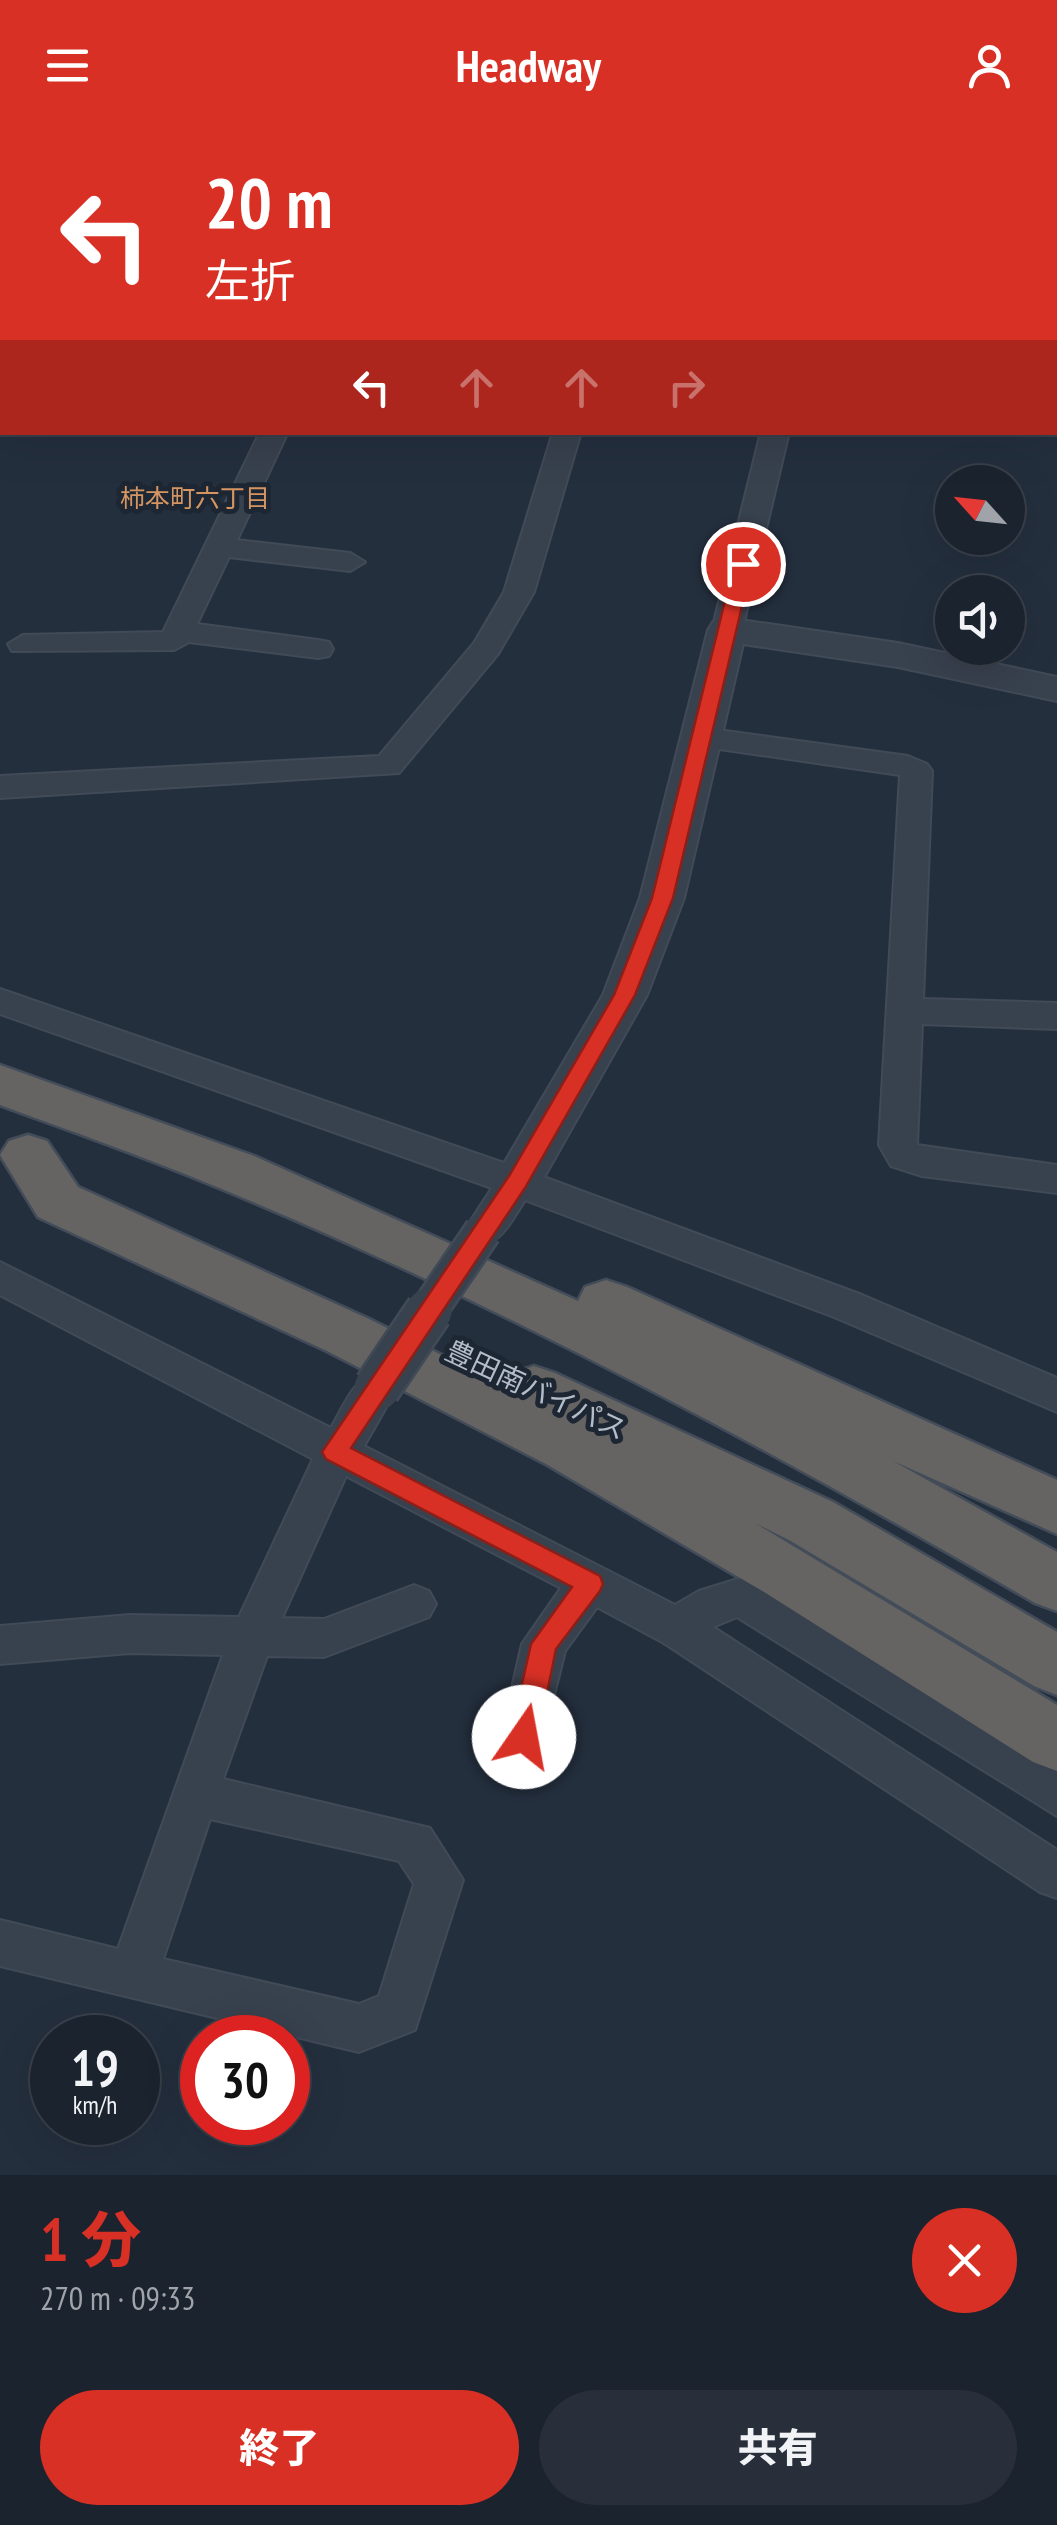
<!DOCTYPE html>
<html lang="ja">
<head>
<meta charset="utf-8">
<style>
	:root { --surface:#1b232e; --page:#282f3a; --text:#f1f3f6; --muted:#a0a4aa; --line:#39404a; --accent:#d93025 }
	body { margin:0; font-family:"PT Sans Narrow","Noto Sans JP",sans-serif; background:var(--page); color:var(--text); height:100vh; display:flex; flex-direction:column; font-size:38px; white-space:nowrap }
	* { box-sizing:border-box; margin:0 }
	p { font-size:32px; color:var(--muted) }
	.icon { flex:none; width:55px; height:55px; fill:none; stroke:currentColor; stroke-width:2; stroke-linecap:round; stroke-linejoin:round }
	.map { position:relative; height:2045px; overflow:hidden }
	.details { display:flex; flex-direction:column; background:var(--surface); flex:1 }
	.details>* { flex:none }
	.top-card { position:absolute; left:0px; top:0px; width:1058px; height:305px; box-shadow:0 10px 40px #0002,0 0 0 2px var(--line); background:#d93025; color:#fff; overflow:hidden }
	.needle { width:65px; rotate:297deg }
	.fabs { position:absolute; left:935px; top:335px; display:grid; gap:20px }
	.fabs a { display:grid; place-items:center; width:90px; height:90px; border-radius:50%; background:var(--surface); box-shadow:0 10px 40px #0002,0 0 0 2px var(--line); font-size:50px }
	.speed { position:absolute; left:30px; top:1885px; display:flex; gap:20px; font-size:50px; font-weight:700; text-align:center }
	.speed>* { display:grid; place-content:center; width:130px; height:130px; border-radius:50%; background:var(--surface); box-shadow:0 10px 40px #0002,0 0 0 2px var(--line); line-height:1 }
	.speed small { font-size:25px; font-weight:400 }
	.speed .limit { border:15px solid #d22; background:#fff; color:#111 }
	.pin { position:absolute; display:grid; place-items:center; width:85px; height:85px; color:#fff; margin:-42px; border:5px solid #fff; border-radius:50%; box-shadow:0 2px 10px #0007 }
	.me { position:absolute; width:110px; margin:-55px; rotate:12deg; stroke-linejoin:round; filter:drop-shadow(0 0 8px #0008) }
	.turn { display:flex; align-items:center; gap:35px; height:210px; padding:0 40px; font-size:45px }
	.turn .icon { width:130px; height:130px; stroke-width:2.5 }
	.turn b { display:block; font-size:70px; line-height:85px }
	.lanes { display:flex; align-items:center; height:95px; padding:0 40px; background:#0003; justify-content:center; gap:50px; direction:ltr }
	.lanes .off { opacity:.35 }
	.round { display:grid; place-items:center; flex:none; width:105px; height:105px; border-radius:52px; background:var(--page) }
	.overview { display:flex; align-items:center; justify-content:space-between; height:170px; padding:0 40px }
	h1 { font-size:60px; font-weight:800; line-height:75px; color:var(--accent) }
	.cta { display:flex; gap:20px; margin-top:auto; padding:20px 40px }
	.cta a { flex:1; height:115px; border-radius:60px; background:var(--accent); color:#fff; font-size:40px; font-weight:800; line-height:115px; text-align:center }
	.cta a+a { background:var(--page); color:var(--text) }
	header { display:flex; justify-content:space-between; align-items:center; height:130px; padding:0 40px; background:var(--accent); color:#fff; font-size:45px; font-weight:800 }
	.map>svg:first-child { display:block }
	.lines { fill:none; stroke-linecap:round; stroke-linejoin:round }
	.minor-casing { stroke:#414a57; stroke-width:4 }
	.tertiary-casing { stroke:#414a57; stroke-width:4 }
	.trunk-casing { stroke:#434c59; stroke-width:5 }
	.minor { fill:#38414e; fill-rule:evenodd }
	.tertiary { fill:#38414e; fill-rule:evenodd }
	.trunk { fill:#656462; fill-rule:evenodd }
	.minor-bridge-far1-casing { stroke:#414a57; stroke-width:40; stroke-linecap:butt }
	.minor-bridge-casing { stroke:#414a57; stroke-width:50; stroke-linecap:butt }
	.minor-bridge-far1 { stroke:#38414e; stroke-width:35 }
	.minor-bridge { stroke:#38414e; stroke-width:45 }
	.route { fill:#d93025; stroke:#8d1f18; stroke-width:2.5 }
	.labels { text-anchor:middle; stroke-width:10; stroke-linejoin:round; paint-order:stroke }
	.far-neighbourhood-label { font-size:25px; fill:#d59563; stroke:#1d2633 }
	.street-label { font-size:28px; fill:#b4bcc9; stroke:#1d2633 }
</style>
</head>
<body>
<header><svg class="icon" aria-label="menu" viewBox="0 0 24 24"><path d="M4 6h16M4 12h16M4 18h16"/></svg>Headway<svg class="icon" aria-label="person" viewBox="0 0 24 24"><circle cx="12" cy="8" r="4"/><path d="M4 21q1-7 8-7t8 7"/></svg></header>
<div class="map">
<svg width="1057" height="2045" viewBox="0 0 1057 2045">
	<rect width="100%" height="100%" fill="#242f3e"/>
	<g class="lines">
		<g class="minor-casing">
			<g id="minor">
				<rect x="832" y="0" width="24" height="2"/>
				<polygon points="260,302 288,302 237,410 350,423 365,432 350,441 229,427 197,494 318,510 329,512 333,519 329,526 318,528 189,512 174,520 12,521 8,514 23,505 163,502"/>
				<polygon points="553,302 581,302 534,462 498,524 399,643 0,668 0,646 379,626 474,513 504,462"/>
				<polygon points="761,302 789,302 742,500 727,509 712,500"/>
				<polygon points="703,598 908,626 927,634 932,641 923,869 1057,873 1057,899 922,894 917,1015 1057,1035 1057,1063 922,1046 891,1036 879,1015 900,645 692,615 687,608 692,601"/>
				<path d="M0,859L530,1042L862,1165L1057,1248V1282L834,1187L525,1070C510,1092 500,1121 469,1111L464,1101L492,1058L0,884Z"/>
				<path d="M0,1132L331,1298C346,1273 357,1235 391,1246L397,1258L364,1316L675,1475L699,1461L741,1448L867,1517L1057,1640V1686L737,1487L713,1497L1057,1720V1768L1040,1762L664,1513L597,1477L565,1521L540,1621L524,1627L508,1621L501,1607L522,1514L561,1458L346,1346L282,1488L324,1489L414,1455L429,1461L436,1474L429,1487L324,1527L267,1526L223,1649L430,1698L463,1750L415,1900L359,1922L0,1836V1790L118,1819L223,1525L130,1523L0,1534V1496L130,1485L239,1487L313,1329L0,1165ZM210,1689L399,1731L414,1754L379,1866L359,1874L163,1829Z"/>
			</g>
		</g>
		<g class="tertiary-casing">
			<g id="tertiary">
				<polygon points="0,0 18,0 19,2 2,2 0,11"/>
				<rect x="1055" y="132" width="2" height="20"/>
				<polygon points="727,488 898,513 1057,547 1057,571 898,537 743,514 684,768 647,865 534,1065 517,1070 500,1065 493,1052 603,865 640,768 708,500 713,492"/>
			</g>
		</g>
		<g class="trunk-casing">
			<g id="trunk">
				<path d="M0,935L254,1026L578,1171L585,1157L606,1150L627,1157L1057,1350V1404L893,1331L1057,1422V1481L1035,1473C769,1318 497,1172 212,1055C142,1026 71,1001 0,975Z"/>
				<polygon points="28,1005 47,1011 78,1057 369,1189 506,1257 513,1243 534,1236 555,1243 833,1372 1057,1502 1057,1565 1034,1556 789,1410 755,1393 1057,1575 1057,1641 1033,1632 764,1462 546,1334 327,1221 38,1087 0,1025 9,1011"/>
			</g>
		</g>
		<use href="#minor" class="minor"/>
		<use href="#tertiary" class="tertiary"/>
		<use href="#trunk" class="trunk"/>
		<g class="minor-bridge-far1-casing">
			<polyline id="minor-bridge-far1" points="427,1183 483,1101"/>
		</g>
		<g class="minor-bridge-casing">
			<polyline id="minor-bridge" points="377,1258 429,1181"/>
		</g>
		<use href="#minor-bridge-far1" class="minor-bridge-far1"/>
		<use href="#minor-bridge" class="minor-bridge"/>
	</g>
	<polygon class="route" points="743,429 752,434 673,768 635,865 525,1058 351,1318 600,1446 603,1454 600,1461 556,1519 538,1607 534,1616 524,1620 514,1616 510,1607 531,1514 572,1457 326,1329 322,1322 509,1046 614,865 652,768 734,434"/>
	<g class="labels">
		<g class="far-neighbourhood-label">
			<text x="195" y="377">柿本町六丁目</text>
		</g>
		<g class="street-label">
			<text transform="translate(536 1260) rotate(25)" y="10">豊田南バイパス</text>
		</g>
	</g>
</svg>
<div class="fabs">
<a><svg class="needle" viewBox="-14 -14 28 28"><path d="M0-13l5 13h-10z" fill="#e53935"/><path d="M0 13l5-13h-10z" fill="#a0a4aa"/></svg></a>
<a><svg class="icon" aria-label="sound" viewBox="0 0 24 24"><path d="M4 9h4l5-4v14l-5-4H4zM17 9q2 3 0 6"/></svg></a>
</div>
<div class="speed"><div>19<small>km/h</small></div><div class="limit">30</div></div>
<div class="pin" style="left:743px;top:434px;background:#d93025"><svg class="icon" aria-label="arrive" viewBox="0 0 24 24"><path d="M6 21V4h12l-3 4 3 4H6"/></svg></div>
<svg class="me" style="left:524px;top:1607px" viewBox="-20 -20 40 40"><circle r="19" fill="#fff"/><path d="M0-13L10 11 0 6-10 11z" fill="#d93025"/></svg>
<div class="top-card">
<div class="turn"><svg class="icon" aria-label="left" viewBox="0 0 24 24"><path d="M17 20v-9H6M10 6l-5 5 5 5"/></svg><div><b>20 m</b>左折</div></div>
<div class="lanes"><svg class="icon" aria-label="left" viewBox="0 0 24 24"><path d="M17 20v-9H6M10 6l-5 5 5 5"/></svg><svg class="icon off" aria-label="ahead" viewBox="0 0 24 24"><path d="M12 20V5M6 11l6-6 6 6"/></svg><svg class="icon off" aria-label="ahead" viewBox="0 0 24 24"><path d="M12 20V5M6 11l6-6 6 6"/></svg><svg class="icon off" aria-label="right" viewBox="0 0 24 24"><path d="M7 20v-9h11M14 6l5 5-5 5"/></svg></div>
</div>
</div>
<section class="details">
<div class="overview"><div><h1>1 分</h1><p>270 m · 09:33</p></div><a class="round" style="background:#d93025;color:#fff"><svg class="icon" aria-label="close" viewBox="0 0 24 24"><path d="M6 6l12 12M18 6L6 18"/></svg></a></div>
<div class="cta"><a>終了</a><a>共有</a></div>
</section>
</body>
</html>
